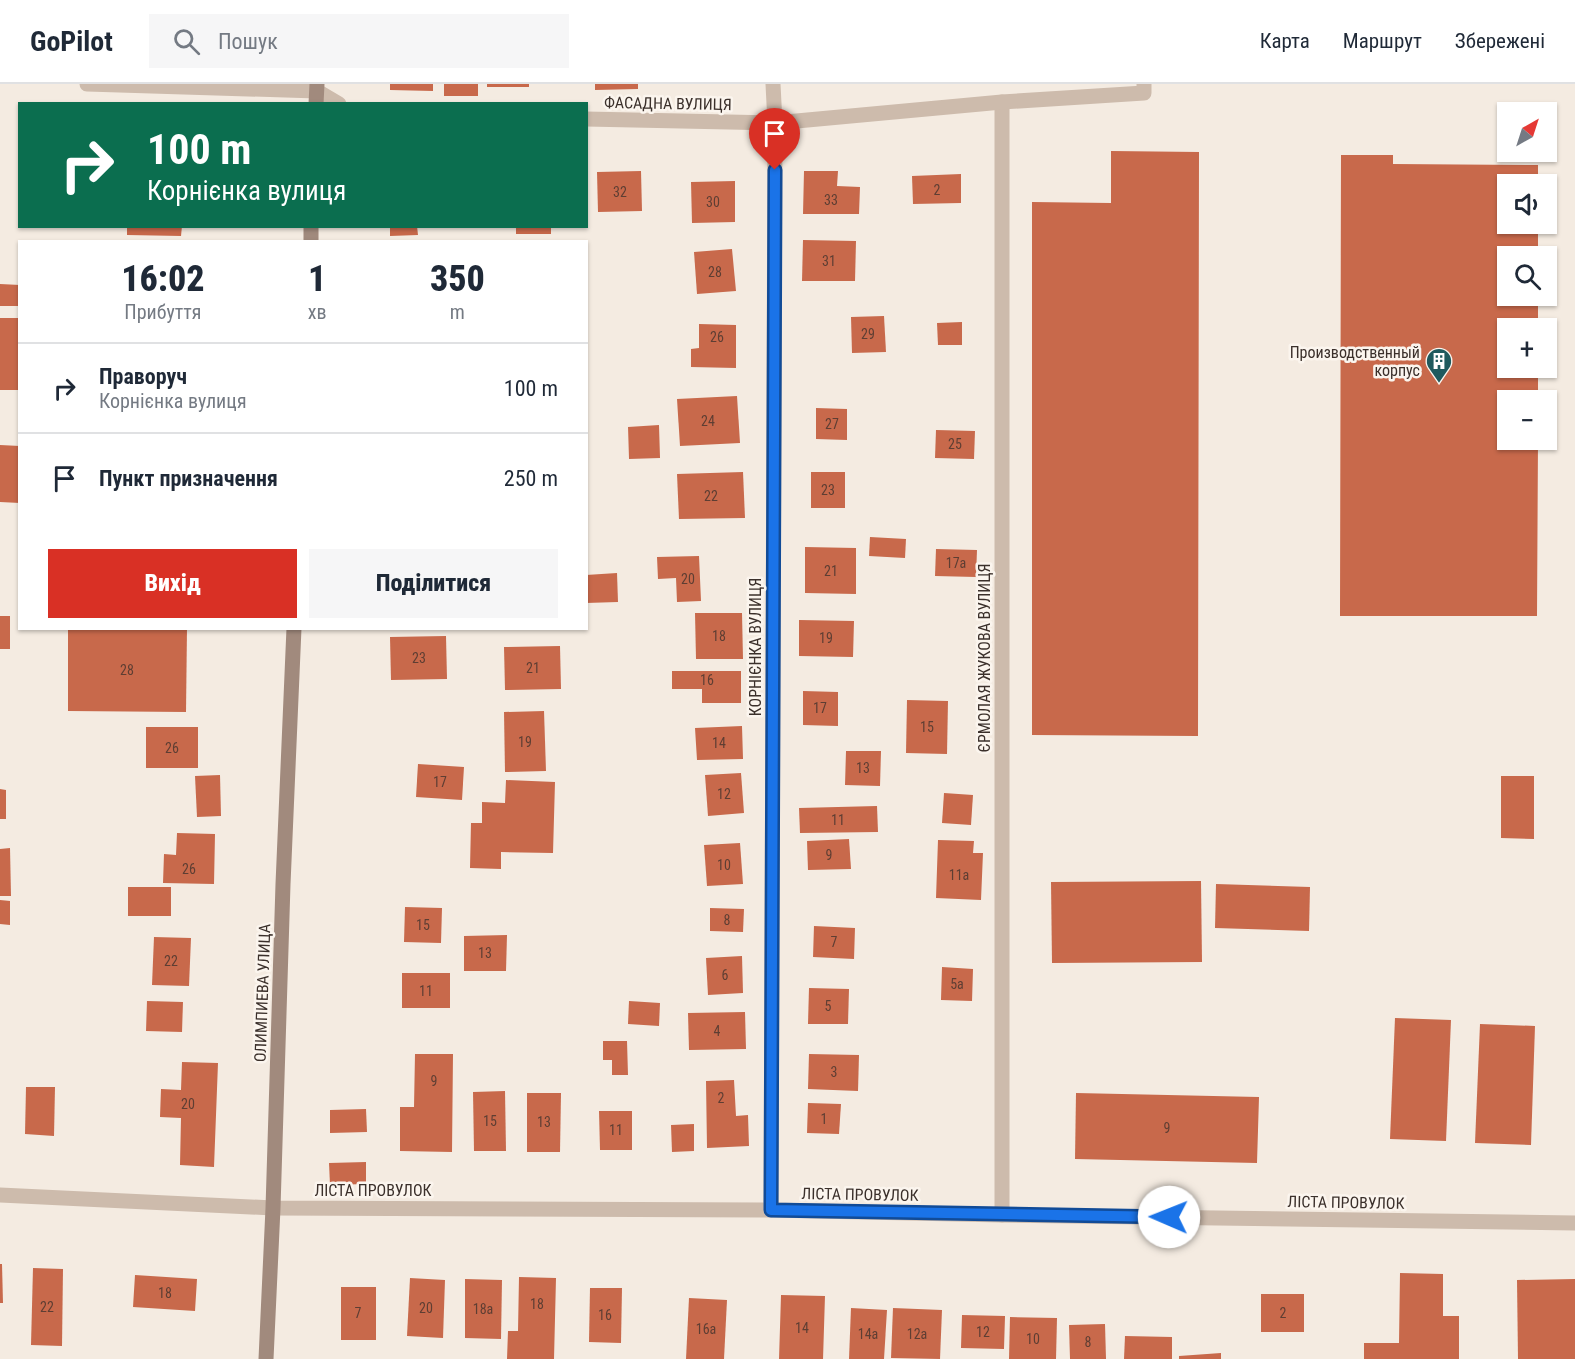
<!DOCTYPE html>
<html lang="uk">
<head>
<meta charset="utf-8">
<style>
	:root { --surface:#fff; --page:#f6f6f7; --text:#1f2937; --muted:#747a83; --line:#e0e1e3; --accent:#d93025 }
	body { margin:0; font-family:"Roboto Condensed",sans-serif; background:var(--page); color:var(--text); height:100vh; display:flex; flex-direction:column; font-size:22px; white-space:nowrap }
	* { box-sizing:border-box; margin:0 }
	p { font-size:20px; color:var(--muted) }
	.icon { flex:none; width:33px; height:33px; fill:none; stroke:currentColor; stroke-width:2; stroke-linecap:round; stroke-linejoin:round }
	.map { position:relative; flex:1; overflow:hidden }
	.drawer { position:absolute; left:18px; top:156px; width:570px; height:390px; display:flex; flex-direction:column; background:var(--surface); border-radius:0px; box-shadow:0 2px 4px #0004 }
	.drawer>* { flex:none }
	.guide { position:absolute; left:18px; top:18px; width:570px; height:126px; border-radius:0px; box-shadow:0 2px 4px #0004; background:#0b6e4f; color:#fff; overflow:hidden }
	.needle { width:39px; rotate:39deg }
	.tools { position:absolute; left:1497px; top:18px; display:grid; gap:12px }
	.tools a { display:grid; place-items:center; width:60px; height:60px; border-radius:0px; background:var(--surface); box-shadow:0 2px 4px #0004; font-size:30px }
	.pin { position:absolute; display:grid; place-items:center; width:51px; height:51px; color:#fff; margin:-62px -26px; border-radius:50% 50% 50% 0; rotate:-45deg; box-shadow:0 0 6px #0007 }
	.pin .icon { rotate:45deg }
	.me { position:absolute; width:66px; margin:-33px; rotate:271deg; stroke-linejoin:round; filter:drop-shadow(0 0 4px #0008) }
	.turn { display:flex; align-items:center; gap:21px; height:126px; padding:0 30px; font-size:27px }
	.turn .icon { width:78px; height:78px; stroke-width:2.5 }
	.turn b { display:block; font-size:42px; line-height:51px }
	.eta { display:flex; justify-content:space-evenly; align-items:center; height:102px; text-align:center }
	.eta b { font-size:36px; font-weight:800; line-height:42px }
	.primary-button { display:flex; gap:12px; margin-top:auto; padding:12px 30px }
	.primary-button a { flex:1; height:69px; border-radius:0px; background:var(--accent); color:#fff; font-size:24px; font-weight:800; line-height:69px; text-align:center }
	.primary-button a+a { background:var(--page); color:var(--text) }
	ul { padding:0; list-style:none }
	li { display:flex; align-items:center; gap:18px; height:90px; padding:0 30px; border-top:2px solid var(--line) }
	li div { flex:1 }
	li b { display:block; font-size:22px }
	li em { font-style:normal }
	header { display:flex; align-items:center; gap:36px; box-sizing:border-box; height:84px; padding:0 30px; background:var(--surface); border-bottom:2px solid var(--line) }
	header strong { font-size:28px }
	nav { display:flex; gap:33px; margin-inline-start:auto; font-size:21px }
	.search { width:420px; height:54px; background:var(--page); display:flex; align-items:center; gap:15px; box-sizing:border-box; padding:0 21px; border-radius:0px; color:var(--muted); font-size:22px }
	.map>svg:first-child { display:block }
	.building { fill:#c8694b }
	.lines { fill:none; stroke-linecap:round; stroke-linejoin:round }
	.street { stroke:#cdbbac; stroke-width:15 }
	.secondary { stroke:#a18a7d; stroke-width:15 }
	.route-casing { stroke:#114b97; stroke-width:15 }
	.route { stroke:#1a73e8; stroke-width:10 }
	.labels { text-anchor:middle; stroke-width:5; stroke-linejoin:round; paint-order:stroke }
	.number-label { font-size:14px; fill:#5e3e33 }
	.street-label { font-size:16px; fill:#3b302b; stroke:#fbf5ee }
	.poi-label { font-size:16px; fill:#3b302b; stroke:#fbf5ee; text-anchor:end }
</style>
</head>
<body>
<header>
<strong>GoPilot</strong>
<div class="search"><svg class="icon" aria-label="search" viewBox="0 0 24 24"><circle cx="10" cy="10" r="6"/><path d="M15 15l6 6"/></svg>Пошук</div>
<nav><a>Карта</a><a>Маршрут</a><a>Збережені</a></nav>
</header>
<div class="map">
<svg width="1575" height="1275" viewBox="0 0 1575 1275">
	<rect width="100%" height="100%" fill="#f4ebe1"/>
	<g class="building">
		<polygon points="390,0 433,0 433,7 390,6"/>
		<rect x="444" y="0" width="34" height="12"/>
		<rect x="487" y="0" width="42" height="3"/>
		<polygon points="595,0 638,0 638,5 595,6"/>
		<polygon points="1111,67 1199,68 1198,652 1032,651 1032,118 1111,119"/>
		<polygon points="1341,71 1393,71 1393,80 1538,81 1538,100 1508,100 1508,140 1538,140 1538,172 1508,172 1508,212 1538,212 1538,244 1508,244 1508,284 1538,284 1538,316 1508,316 1508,356 1538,356 1537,532 1340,532"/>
		<polygon points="641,87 642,127 598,128 597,88"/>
		<polygon points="804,87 838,87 837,102 860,103 859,130 803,130"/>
		<polygon points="961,90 961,119 913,120 912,92"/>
		<polygon points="735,97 735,138 692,139 691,98"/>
		<polygon points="127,142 182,142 181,152 127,151"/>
		<polygon points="390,142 417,142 418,151 390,152"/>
		<rect x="516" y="142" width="35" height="8"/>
		<polygon points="803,156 856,157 855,197 802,197"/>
		<polygon points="732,165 736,207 697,210 694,168"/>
		<polygon points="0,200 20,201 20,222 0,222"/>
		<polygon points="884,232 886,268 852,269 851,233"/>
		<rect x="0" y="234" width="20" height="72"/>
		<polygon points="962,238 962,261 938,261 937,239"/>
		<polygon points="699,240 736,241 736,284 691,283 691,265 699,264"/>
		<polygon points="737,312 740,359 680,362 677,315"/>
		<polygon points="816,324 847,325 847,356 816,355"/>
		<polygon points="659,341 660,374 629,375 628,343"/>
		<polygon points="936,346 975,347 974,375 935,374"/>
		<polygon points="0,361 20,362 20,419 0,418"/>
		<polygon points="743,388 745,434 679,435 677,390"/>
		<rect x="811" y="388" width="34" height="36"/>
		<polygon points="870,453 906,455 905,474 869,472"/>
		<polygon points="805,463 856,464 856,510 805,509"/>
		<polygon points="936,465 977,466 976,493 935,492"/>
		<polygon points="699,472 701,517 677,518 676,494 658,495 657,473"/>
		<polygon points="617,489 618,518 586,519 586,491"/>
		<polygon points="695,529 742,529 743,575 696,575"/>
		<rect x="0" y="532" width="10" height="33"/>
		<polygon points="799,536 854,537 853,573 799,572"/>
		<polygon points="68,544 187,544 186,628 68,627"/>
		<polygon points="446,552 447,595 391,596 390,553"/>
		<polygon points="560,562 561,605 505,606 504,563"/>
		<polygon points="672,587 741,587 741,619 702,619 702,605 672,605"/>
		<polygon points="803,607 838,608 838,642 803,641"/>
		<polygon points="907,616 948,617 947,670 906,669"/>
		<polygon points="544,627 546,687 505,688 504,628"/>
		<polygon points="742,642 743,675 697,676 695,644"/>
		<rect x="146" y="643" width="52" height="41"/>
		<polygon points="846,667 881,667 880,702 845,701"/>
		<polygon points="418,680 464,683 462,716 416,713"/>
		<polygon points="741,689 744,729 708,732 705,691"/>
		<polygon points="220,691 221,732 197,733 195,692"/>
		<polygon points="1501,692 1534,692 1534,755 1501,754"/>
		<polygon points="506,696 555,698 553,769 501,768 501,785 470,784 471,739 482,739 482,718 505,719"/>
		<polygon points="0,705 6,706 6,735 0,735"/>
		<polygon points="944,709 973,711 971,741 942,739"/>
		<polygon points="877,722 878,748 800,749 799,724"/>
		<polygon points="177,749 215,750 214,800 163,799 164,770 176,771"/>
		<polygon points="849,755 851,785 808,786 807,757"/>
		<polygon points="938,756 974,757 973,769 983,769 981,816 936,814"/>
		<polygon points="740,759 743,800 707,802 704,761"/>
		<polygon points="10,764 11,812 0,812 0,765"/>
		<polygon points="1201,797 1202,878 1052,879 1051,798"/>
		<polygon points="1216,800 1310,803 1309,847 1215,844"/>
		<rect x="128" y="803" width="43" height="29"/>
		<polygon points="0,816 10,817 10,841 0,840"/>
		<polygon points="405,823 442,824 441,859 404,858"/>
		<polygon points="710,824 744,825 743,848 710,847"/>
		<polygon points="814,842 855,844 854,875 813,873"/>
		<polygon points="507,851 506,887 464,887 464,852"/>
		<polygon points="154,853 191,854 189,902 152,901"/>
		<polygon points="742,872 743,909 708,911 706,874"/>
		<polygon points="942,883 973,885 972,917 941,916"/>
		<rect x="402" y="889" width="48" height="35"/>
		<polygon points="809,904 849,905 848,940 808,940"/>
		<polygon points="147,917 183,918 182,948 146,947"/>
		<polygon points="629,917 660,919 659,942 628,940"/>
		<polygon points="745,928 746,965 689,966 688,929"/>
		<polygon points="1395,934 1451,936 1446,1057 1390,1055"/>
		<polygon points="1480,940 1535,942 1531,1061 1475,1059"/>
		<polygon points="603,957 627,957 628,991 612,991 612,976 603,976"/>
		<polygon points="415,970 453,970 452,1068 400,1067 400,1023 414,1023"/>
		<polygon points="809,970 859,971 858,1007 808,1005"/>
		<polygon points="182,978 218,979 214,1083 180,1081 181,1034 160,1033 161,1005 181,1006"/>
		<polygon points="734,996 736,1032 748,1031 749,1062 707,1064 706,997"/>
		<polygon points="26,1003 55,1003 54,1052 25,1050"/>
		<polygon points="505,1007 506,1067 474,1067 473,1008"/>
		<polygon points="527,1009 561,1009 560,1068 527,1068"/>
		<polygon points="1076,1009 1259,1013 1257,1079 1075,1075"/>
		<polygon points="808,1019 841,1020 839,1050 807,1049"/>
		<polygon points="366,1025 367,1048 330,1049 330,1026"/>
		<polygon points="599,1027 632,1027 632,1066 600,1066"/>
		<polygon points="694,1040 694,1067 672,1068 671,1041"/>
		<polygon points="366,1078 366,1100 330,1101 329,1079"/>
		<polygon points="0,1180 2,1180 3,1219 0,1219"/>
		<polygon points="33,1184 63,1185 62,1262 31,1261"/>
		<polygon points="1400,1189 1443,1190 1443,1232 1459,1232 1459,1275 1364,1275 1364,1259 1399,1259"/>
		<polygon points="135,1191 197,1195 195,1227 133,1223"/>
		<polygon points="519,1193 556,1194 554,1275 507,1275 508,1247 518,1247"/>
		<polygon points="410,1194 445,1196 443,1254 407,1252"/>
		<polygon points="465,1195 502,1196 501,1255 465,1254"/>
		<polygon points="1575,1195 1575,1275 1518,1275 1517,1196"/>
		<rect x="341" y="1203" width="35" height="53"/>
		<polygon points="590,1204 622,1204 621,1259 589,1258"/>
		<rect x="1261" y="1210" width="43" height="38"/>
		<polygon points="781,1211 825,1212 823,1275 779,1275"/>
		<polygon points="689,1214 727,1216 724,1275 686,1275"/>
		<polygon points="851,1224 887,1226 884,1275 849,1275"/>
		<polygon points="893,1224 942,1226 940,1275 891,1274"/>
		<polygon points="962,1231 1005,1232 1004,1265 961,1264"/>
		<polygon points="1010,1233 1057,1234 1056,1275 1009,1275"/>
		<polygon points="1105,1240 1106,1275 1070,1275 1069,1241"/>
		<polygon points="1125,1252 1172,1253 1172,1275 1124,1275"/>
		<polygon points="1221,1269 1221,1275 1179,1275 1179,1272"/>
	</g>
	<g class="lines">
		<g class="street">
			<polyline points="87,0 317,7 339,20"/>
			<polyline points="1002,18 1002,1131"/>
			<polyline points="586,35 775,39 1002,18 1144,9 1144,0"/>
			<polyline points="0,1111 273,1124 771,1126 1002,1131 1575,1139"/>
			<polyline points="771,1126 775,39 773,0"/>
		</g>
		<g class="secondary">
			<polyline points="316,20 317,0"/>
			<polyline points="311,158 311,142"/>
			<polyline points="266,1275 273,1124 283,800 294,544"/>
		</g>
	</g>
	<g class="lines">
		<g class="route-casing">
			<polyline id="route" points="775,86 771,1126 1169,1133"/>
		</g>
		<use href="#route" class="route"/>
	</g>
	<defs>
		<g id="building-pin" transform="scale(1.35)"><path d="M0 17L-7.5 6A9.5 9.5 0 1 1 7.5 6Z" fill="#1f5a5e" stroke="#fbf5ee"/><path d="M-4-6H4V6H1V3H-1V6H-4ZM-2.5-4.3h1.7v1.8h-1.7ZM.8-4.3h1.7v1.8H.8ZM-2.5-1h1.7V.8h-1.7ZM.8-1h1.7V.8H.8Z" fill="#fff"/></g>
	</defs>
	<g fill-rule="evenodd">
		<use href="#building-pin" x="1439" y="277"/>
	</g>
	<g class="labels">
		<g class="number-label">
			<text x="937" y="111">2</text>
			<text x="620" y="113">32</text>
			<text x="831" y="121">33</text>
			<text x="713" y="123">30</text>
			<text x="829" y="182">31</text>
			<text x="715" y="193">28</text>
			<text x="868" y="255">29</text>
			<text x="717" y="258">26</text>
			<text x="708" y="342">24</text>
			<text x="832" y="345">27</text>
			<text x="955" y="365">25</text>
			<text x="828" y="411">23</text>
			<text x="711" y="417">22</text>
			<text x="956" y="484">17а</text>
			<text x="831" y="492">21</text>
			<text x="688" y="500">20</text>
			<text x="719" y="557">18</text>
			<text x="826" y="559">19</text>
			<text x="419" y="579">23</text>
			<text x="533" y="589">21</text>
			<text x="127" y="591">28</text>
			<text x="707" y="601">16</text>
			<text x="820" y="629">17</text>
			<text x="927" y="648">15</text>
			<text x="525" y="663">19</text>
			<text x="719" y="664">14</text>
			<text x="172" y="669">26</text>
			<text x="863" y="689">13</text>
			<text x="440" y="703">17</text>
			<text x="724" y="715">12</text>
			<text x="838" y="741">11</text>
			<text x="829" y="776">9</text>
			<text x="724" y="786">10</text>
			<text x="189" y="790">26</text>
			<text x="959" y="796">11а</text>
			<text x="727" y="841">8</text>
			<text x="423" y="846">15</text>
			<text x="834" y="863">7</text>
			<text x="485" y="874">13</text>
			<text x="171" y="882">22</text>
			<text x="725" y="896">6</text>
			<text x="957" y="905">5а</text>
			<text x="426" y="912">11</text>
			<text x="828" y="927">5</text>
			<text x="717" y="952">4</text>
			<text x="834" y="993">3</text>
			<text x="434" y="1002">9</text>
			<text x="721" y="1019">2</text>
			<text x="188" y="1025">20</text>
			<text x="824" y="1040">1</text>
			<text x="490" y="1042">15</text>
			<text x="544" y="1043">13</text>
			<text x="1167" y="1049">9</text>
			<text x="616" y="1051">11</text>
			<text x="165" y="1214">18</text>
			<text x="537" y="1225">18</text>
			<text x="47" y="1228">22</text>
			<text x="426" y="1229">20</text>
			<text x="483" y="1230">18а</text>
			<text x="358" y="1234">7</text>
			<text x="1283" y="1234">2</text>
			<text x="605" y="1236">16</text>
			<text x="802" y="1249">14</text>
			<text x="706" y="1250">16а</text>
			<text x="983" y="1253">12</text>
			<text x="868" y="1255">14а</text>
			<text x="917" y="1255">12а</text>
			<text x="1033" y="1260">10</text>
			<text x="1088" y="1263">8</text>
		</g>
		<g class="street-label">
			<text transform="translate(668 19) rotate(1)" y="6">ФАСАДНА ВУЛИЦЯ</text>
			<text transform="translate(755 563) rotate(-90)" y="6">КОРНІЄНКА ВУЛИЦЯ</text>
			<text transform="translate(984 574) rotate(-90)" y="6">ЄРМОЛАЯ ЖУКОВА ВУЛИЦЯ</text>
			<text transform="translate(262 909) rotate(-88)" y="6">ОЛИМПИЕВА УЛИЦА</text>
			<text x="373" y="1112">ЛІСТА ПРОВУЛОК</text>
			<text transform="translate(860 1110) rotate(1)" y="6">ЛІСТА ПРОВУЛОК</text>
			<text transform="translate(1346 1118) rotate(1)" y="6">ЛІСТА ПРОВУЛОК</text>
		</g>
		<g class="poi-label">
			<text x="1420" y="274">Производственный<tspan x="1420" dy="18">корпус</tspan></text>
		</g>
	</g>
</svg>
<div class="tools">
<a><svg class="needle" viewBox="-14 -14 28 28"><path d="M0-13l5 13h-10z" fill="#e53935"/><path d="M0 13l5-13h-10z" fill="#747a83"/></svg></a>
<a><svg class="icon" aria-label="sound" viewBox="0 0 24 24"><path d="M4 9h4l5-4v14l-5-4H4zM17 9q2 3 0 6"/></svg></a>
<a><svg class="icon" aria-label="search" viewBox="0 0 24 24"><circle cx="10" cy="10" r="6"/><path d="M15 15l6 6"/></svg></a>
<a>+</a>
<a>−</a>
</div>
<div class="pin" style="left:775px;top:86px;background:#d93025"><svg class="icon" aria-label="arrive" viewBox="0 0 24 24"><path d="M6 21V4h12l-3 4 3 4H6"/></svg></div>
<svg class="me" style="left:1169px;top:1133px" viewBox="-20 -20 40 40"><circle r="19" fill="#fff"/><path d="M0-13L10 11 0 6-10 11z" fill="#1a73e8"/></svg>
<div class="guide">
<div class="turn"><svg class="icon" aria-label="right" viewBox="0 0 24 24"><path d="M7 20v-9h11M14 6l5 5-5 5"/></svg><div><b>100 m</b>Корнієнка вулиця</div></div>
</div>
<section class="drawer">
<div class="eta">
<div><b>16:02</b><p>Прибуття</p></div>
<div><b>1</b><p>хв</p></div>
<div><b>350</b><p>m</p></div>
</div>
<ul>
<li><svg class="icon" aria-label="right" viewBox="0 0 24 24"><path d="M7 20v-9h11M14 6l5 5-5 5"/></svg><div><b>Праворуч</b><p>Корнієнка вулиця</p></div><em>100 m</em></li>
<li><svg class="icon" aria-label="arrive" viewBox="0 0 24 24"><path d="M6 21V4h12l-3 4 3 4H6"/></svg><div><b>Пункт призначення</b></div><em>250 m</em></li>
</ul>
<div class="primary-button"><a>Вихід</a><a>Поділитися</a></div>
</section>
</div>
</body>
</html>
